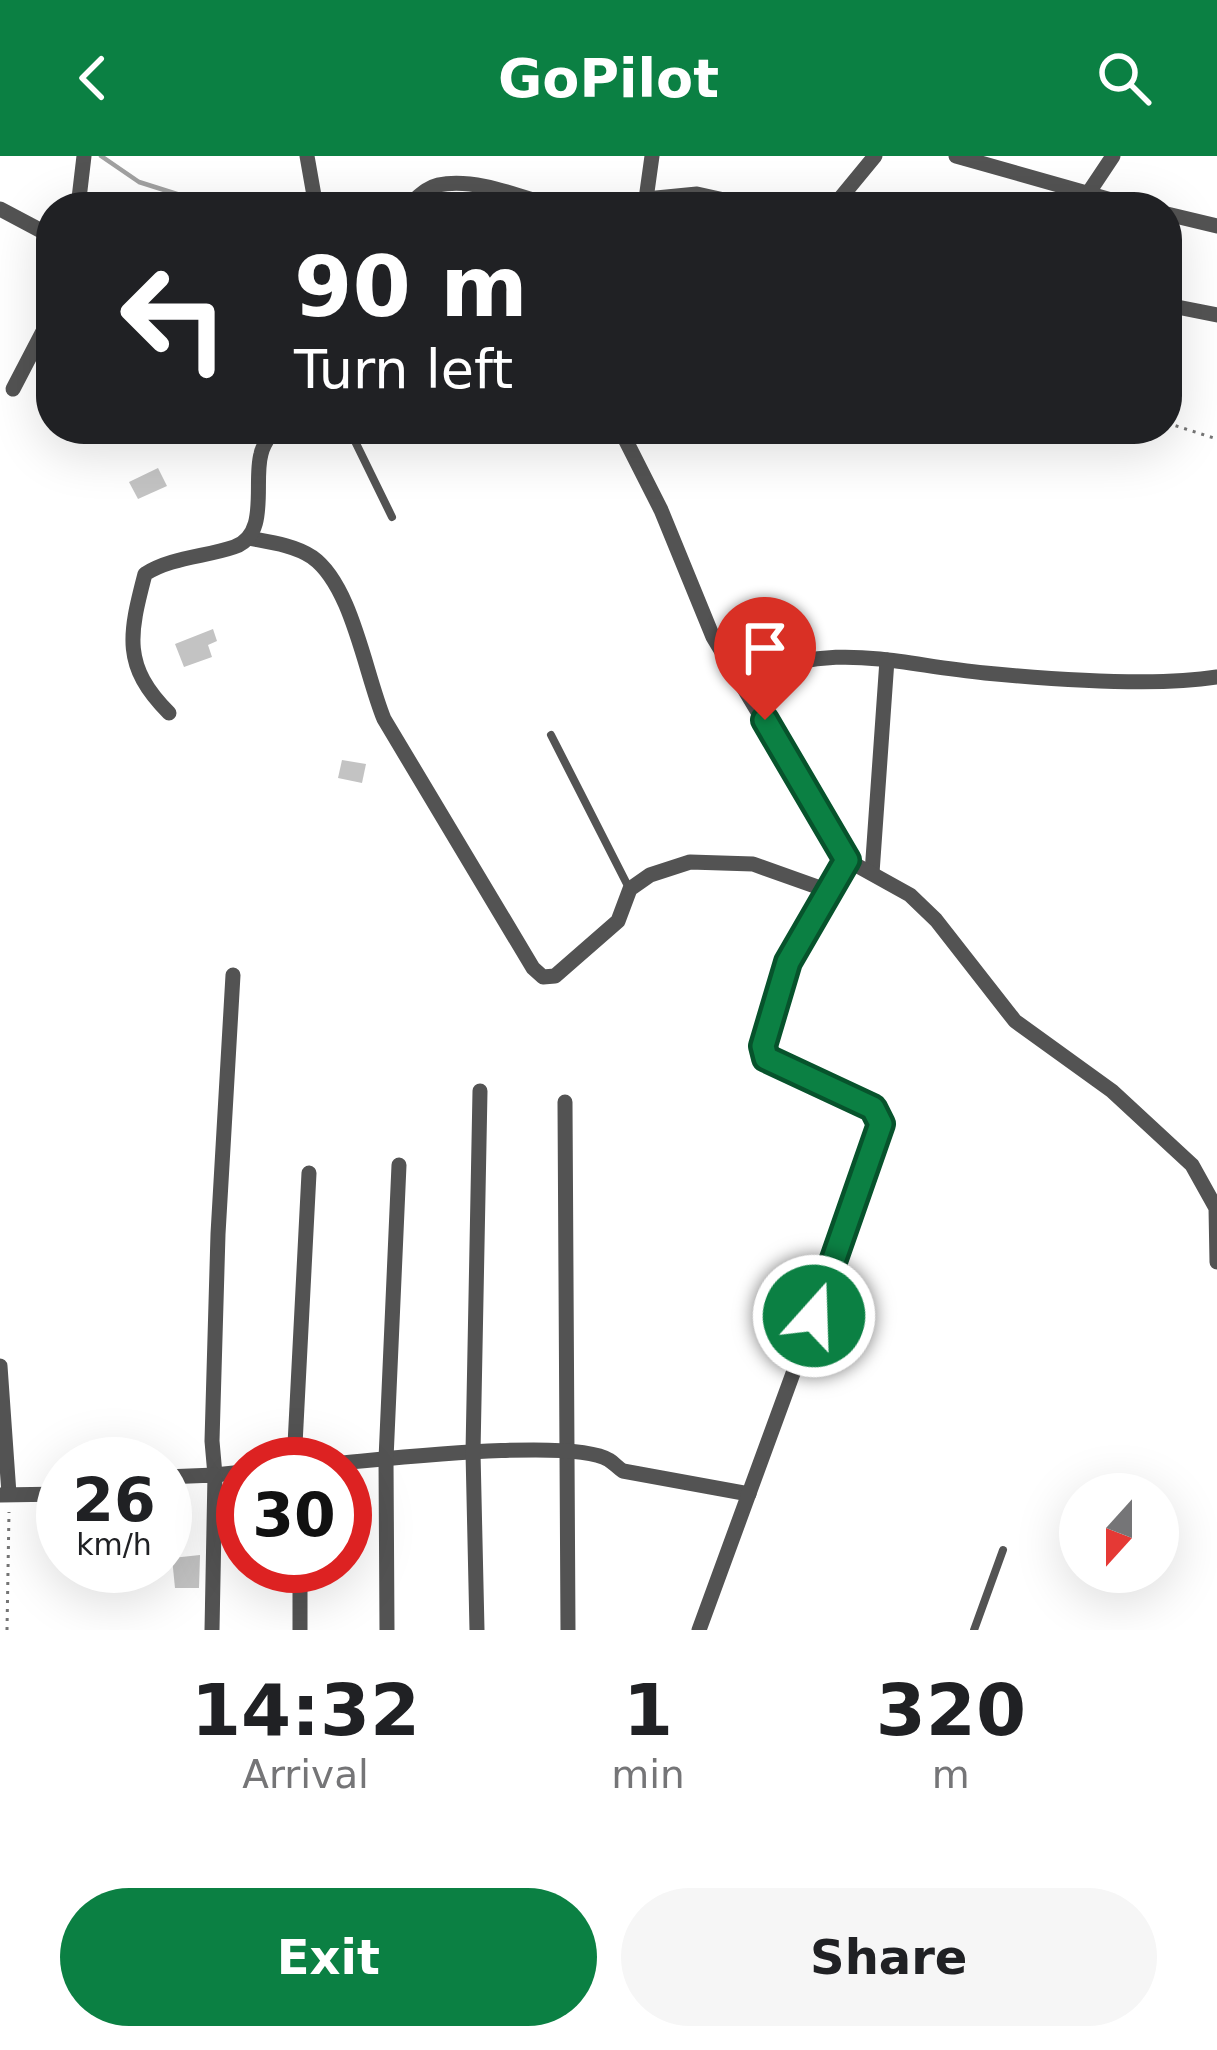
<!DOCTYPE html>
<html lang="en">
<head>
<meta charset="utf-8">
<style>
	:root { --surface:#fff; --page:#f6f6f6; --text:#202124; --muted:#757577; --accent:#0b8043 }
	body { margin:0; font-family:"DejaVu Sans",sans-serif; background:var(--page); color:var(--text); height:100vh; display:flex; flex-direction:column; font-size:45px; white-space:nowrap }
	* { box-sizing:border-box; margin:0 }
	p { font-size:39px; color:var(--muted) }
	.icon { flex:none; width:66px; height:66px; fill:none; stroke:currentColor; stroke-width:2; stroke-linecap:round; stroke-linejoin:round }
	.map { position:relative; height:1474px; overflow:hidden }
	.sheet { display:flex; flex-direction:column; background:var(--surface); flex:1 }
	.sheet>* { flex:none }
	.banner { position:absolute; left:36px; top:36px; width:1146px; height:252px; border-radius:48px; box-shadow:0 12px 48px #0002; background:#202124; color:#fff; overflow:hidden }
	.needle { width:78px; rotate:201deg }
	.controls { position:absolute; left:1059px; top:1317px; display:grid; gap:24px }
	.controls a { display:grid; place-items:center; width:120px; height:120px; border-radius:50%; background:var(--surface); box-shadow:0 12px 48px #0002; font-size:60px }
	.speed { position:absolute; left:36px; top:1281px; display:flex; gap:24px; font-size:60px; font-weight:700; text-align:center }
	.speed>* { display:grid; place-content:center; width:156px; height:156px; border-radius:50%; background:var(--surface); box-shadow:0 12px 48px #0002; line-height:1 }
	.speed small { font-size:30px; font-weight:400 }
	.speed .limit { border:18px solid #d22; background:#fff; color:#111 }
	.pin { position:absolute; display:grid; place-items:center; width:102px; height:102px; color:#fff; margin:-123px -51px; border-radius:50% 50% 50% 0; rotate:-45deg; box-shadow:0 0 12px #0007 }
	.pin .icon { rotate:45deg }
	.me { position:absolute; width:132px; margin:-66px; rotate:20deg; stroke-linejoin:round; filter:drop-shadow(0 0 9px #0008) }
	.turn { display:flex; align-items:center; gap:42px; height:252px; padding:0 60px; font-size:54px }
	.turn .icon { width:156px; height:156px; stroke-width:2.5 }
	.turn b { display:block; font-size:84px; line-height:102px }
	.eta { display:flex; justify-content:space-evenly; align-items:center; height:204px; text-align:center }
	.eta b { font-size:72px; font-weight:800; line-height:84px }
	.button { display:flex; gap:24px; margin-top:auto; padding:24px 60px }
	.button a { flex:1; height:138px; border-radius:72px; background:var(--accent); color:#fff; font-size:48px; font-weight:800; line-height:138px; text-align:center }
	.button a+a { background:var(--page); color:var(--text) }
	header { display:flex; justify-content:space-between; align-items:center; height:156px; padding:0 60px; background:var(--accent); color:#fff; font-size:54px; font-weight:800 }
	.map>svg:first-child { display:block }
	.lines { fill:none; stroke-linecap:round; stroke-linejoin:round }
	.stream { stroke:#a1a1a1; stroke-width:4.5 }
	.building { fill:#c3c3c3 }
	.path { stroke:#757575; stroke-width:3; stroke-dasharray:3 6; stroke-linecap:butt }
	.lane { stroke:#535353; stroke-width:8 }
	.street { stroke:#535353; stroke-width:15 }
	.route-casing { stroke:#07532c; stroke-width:30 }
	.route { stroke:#0b8043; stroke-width:21 }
</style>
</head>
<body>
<header><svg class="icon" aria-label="back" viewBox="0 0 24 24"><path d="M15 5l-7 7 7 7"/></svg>GoPilot<svg class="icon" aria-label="search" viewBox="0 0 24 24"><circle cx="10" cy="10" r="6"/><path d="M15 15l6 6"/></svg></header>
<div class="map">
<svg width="1217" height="1474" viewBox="0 0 1217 1474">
	<rect width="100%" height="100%" fill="#fff"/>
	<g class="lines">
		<polyline class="stream" points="101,0 139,26 218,51"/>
	</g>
	<g class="building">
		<polygon points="158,312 167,330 138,343 129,326"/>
		<polygon points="213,473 217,485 208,489 212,501 184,511 175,488"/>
		<polygon points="342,604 366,608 362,627 338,622"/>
		<polygon points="200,1399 199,1432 175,1432 172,1402"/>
	</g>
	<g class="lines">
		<g class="path">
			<polyline points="1167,267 1217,283"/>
			<polyline points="7,1474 9,1356"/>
		</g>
		<g class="lane">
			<polyline points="349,273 392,361"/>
			<polyline points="551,579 629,732"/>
			<polyline points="974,1474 1003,1394"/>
		</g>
		<g class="street">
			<polyline points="307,0 316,51"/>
			<polyline points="956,0 1136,51"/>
			<polyline points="646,43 697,38 756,51"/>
			<polyline points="642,49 646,43 652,0"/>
			<polyline points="78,51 84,0"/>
			<path d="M405,51C416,44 425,32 438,29C475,21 520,41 555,51"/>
			<polyline points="833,51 875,0"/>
			<polyline points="1079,51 1113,0"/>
			<polyline points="0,53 51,80"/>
			<polyline points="1167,58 1217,70"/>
			<polyline points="1167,149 1217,159"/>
			<polyline points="13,233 51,160"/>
			<polyline points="620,273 661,354 713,481 847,704"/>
			<path d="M248,382C269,386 294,389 312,401C352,429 365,517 384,563L533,812L543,821L555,820L618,765L630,733L650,719L690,706L753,708L826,734"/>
			<path d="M741,526C832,482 891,508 985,517C1049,523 1156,531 1217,521"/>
			<path d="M169,557C122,510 129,479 145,418C172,401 205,401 234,391C270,379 253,326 261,298C263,288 269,281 274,273"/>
			<polyline points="872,717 887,504"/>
			<polyline points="233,819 218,1078 212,1285 215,1319 243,1316"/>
			<polyline points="565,946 568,1474"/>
			<polyline points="0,1210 9,1338"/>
			<polyline points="294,1308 309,1017"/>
			<path d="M329,1308C380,1304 573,1281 609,1304C614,1307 618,1312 623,1315L749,1338"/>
			<polyline points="165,1321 215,1319 212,1474"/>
			<polyline points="0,1339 63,1338"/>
			<polyline points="300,1474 300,1410"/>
			<polyline points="387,1474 386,1303 399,1009"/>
			<polyline points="477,1474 473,1296 480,935"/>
			<path d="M699,1474L877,988C879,976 883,962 872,952C853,934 792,918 766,902L763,890L788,805L847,704L910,739L936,764L1015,865L1112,935L1192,1009L1216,1052L1217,1106"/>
		</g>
	</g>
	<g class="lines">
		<g class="route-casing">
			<polyline id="route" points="765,564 847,704 788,806 763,890 766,902 873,952 881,968 814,1160"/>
		</g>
		<use href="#route" class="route"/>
	</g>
</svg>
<div class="controls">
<a><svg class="needle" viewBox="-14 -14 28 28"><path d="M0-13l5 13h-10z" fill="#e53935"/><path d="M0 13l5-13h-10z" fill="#757577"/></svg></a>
</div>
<div class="speed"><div>26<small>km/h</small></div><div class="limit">30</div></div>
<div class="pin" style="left:765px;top:564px;background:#d93025"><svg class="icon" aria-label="arrive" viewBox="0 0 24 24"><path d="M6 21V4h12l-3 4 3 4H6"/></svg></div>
<svg class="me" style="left:814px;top:1160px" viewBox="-20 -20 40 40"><circle r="17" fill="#0b8043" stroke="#fff" stroke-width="3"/><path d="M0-11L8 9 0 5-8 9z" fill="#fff"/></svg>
<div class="banner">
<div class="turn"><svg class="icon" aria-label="left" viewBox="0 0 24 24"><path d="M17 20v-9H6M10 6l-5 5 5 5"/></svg><div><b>90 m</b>Turn left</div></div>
</div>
</div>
<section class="sheet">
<div class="eta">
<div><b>14:32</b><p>Arrival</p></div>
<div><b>1</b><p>min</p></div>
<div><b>320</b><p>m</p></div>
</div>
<div class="button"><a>Exit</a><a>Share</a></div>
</section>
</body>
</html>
